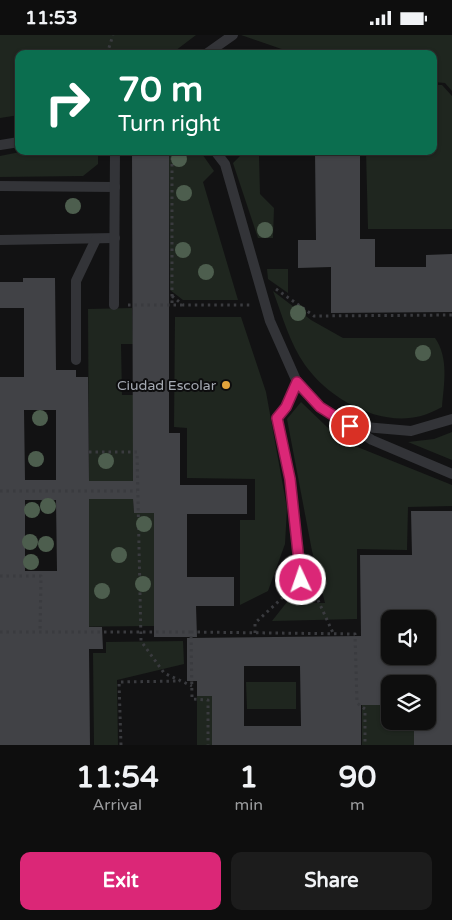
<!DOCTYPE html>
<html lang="en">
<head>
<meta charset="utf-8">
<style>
	:root { --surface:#0e0e0e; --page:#1c1c1c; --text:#f1f3f6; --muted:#9b9c9e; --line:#2e2e2e; --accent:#db2777 }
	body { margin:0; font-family:"Varela Round",sans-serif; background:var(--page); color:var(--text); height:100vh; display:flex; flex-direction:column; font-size:19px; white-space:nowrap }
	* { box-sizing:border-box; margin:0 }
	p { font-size:16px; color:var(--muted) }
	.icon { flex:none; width:28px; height:28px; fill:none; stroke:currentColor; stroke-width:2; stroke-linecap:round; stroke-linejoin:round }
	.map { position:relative; height:710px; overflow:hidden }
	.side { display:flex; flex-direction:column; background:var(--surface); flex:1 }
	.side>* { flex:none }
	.top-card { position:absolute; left:15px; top:15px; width:422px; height:105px; border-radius:10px; box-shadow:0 1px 4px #0004,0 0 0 1px var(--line); background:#0b6e4f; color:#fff; overflow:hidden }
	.controls { position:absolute; left:381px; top:575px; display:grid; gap:10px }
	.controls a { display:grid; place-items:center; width:55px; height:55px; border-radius:10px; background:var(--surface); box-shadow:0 1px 4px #0004,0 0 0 1px var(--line); font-size:25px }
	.pin { position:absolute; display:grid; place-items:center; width:42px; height:42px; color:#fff; margin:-21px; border:2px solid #fff; border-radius:50%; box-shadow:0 1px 5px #0007 }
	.me { position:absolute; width:55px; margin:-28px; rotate:357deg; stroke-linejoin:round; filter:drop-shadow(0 0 4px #0008) }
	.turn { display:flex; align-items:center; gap:18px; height:105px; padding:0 20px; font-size:22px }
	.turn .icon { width:65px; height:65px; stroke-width:2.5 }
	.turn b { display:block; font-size:35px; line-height:42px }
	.eta { display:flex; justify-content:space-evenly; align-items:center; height:85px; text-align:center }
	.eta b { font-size:30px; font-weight:700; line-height:35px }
	.button { display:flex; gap:10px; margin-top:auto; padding:10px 20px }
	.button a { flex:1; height:58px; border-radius:10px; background:var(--accent); color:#fff; font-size:20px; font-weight:700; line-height:58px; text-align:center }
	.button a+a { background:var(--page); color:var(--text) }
	.status { display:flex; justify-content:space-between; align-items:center; height:35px; padding:0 25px; background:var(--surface); direction:ltr }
	.status svg { height:14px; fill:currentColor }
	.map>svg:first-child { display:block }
	.green { fill:#1f261f }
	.building { fill:#414246; fill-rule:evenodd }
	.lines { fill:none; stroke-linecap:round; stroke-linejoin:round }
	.path { stroke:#3a3b3f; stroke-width:3; stroke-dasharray:2.5 4; stroke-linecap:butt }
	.service { stroke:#333438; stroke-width:10 }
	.tree { fill:#4d5e4e }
	.route-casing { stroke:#8e194d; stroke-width:12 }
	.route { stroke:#db2777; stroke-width:9 }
	.poi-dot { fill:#e3a43b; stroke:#0d0d0e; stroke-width:2 }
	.labels { text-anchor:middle; stroke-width:4; stroke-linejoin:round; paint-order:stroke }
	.poi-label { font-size:14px; fill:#a5aab3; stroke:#0d0d0e; text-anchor:end }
</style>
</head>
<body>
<div class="status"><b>11:53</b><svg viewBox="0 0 49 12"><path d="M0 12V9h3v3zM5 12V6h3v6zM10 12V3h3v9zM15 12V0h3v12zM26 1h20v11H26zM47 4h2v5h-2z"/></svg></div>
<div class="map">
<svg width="452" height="710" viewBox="0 0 452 710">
	<rect width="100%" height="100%" fill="#121213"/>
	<g class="green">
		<polygon points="0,0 196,0 171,19 19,19 19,80 0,83"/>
		<polygon points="241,0 452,0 452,56 445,48 434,47 434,19 296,19"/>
		<polygon points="434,50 442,50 452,61 452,194 368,194 366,116 434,116"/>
		<polygon points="25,116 98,116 98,129 83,141 0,142 0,121"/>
		<polygon points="169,116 200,116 214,136 203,147 238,265 183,265 170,255"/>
		<polygon points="240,121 259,121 260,159 274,173 273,203 258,203 233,128"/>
		<polygon points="267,234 288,234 288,258 268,244"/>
		<path d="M273,256L311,285L343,303H435C449,323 444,349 442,372C436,375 428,379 421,381C379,392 329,364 305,330C290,309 282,280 273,256Z"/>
		<polygon points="132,273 133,309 121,309 122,360 133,360 133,446 89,446 88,274"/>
		<polygon points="175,282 241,282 266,357 287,473 285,509 268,556 240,570 240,485 255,485 255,444 187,443 187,393 174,392"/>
		<polygon points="301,367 327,392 355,411 452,450 452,471 408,472 407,515 357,514 357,584 272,586 287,567 325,568 312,516 287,384"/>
		<polygon points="452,397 452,425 408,407 434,404"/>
		<polygon points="89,464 133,464 134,478 154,478 154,591 47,592 57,571 89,571"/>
		<polygon points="183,606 184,629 117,645 118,710 94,710 93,618 106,618 106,607"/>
		<polygon points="246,647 296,647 296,674 247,674"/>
		<rect x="197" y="661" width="15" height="49"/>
		<polygon points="362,670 390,670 390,686 414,686 414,710 362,710"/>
	</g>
	<g class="building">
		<path d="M132,116H169V398H180V450H247V479H187V542H234V571H196L197,602H154V478H134L133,464H89V592H102L103,614H89L90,710H0V342H24V273H0V247H23V243H55L56,335H76V342H88L89,446H133ZM24,375H56V445H25ZM25,465H56L57,536H25Z"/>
		<polygon points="315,116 360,116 360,204 375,204 375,232 426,232 426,220 452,219 452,277 331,278 331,232 298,233 298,205 316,205"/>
		<path d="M411,476H452V710H414V686H428V649H390V670H361V710H212V661H197V646H187V603L361,601L360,520H412ZM390,584H428V621H390ZM244,631H300L301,691H244Z"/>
	</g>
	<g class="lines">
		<g class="path">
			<polyline points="107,19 113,0"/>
			<polyline points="172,116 172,270"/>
			<polyline points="276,254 314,281 452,280"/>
			<polyline points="172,261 183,270 250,270"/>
			<polyline points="128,270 182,270"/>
			<polyline points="89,417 137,417 141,606 164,638 192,651"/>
			<polyline points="0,456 137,456"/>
			<polyline points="0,541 41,541 40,597"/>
			<polyline points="310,555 317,563 333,598"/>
			<polyline points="0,597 191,597 192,664 208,665 208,710"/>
			<polyline points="191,597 355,599 357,668 365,674 365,710"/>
			<polyline points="255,598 255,588 292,554"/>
			<polyline points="121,710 119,647 180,646"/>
		</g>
		<g class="service">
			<polyline points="206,19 233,0"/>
			<polyline points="0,110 19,107"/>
			<polyline points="215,116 225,129 270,286 297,347 320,372 372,405 452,439"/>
			<polyline points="0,151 115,152"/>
			<polyline points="0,205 115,203"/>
			<polyline points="114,270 115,116"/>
			<polyline points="76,325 76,246 96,204"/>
			<polyline points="297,347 286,373 277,383 290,444 301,545"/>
			<polyline points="353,391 411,396 452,384"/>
		</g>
	</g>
	<g class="tree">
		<circle cx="179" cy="124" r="8"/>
		<circle cx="184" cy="158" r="8"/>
		<circle cx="73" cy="171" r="8"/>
		<circle cx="265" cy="195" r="8"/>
		<circle cx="183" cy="215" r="8"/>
		<circle cx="206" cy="237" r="8"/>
		<circle cx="298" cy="278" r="8"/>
		<circle cx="423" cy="318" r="8"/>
		<circle cx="40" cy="383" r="8"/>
		<circle cx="36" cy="424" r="8"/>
		<circle cx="106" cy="426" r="8"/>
		<circle cx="48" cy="471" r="8"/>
		<circle cx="32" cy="475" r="8"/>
		<circle cx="144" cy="489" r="8"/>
		<circle cx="30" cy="507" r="8"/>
		<circle cx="46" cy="509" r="8"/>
		<circle cx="119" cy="520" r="8"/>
		<circle cx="31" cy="527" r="8"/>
		<circle cx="143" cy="549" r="8"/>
		<circle cx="102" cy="556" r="8"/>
	</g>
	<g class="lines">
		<g class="route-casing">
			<polyline id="route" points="301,545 290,444 277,383 286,372 297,347 320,372 350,391"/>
		</g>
		<use href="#route" class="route"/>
	</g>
	<circle class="poi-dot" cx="226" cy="350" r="5"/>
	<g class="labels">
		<g class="poi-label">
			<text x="216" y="355">Ciudad Escolar</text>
		</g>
	</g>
</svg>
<div class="controls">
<a><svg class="icon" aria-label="sound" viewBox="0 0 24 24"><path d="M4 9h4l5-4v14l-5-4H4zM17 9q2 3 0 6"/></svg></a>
<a><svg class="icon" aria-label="layers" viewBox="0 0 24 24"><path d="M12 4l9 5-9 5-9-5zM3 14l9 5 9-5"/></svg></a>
</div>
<div class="pin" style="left:350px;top:391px;background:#d93025"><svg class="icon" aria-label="arrive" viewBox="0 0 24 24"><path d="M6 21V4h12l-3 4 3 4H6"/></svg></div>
<svg class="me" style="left:301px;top:545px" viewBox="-20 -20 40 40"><circle r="17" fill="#db2777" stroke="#fff" stroke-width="3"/><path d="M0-11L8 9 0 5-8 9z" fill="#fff"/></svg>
<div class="top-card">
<div class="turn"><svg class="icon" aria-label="right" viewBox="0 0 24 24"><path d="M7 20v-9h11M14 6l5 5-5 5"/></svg><div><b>70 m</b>Turn right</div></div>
</div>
</div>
<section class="side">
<div class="eta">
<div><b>11:54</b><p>Arrival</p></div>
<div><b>1</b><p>min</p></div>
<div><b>90</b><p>m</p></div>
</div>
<div class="button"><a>Exit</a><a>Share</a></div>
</section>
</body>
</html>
